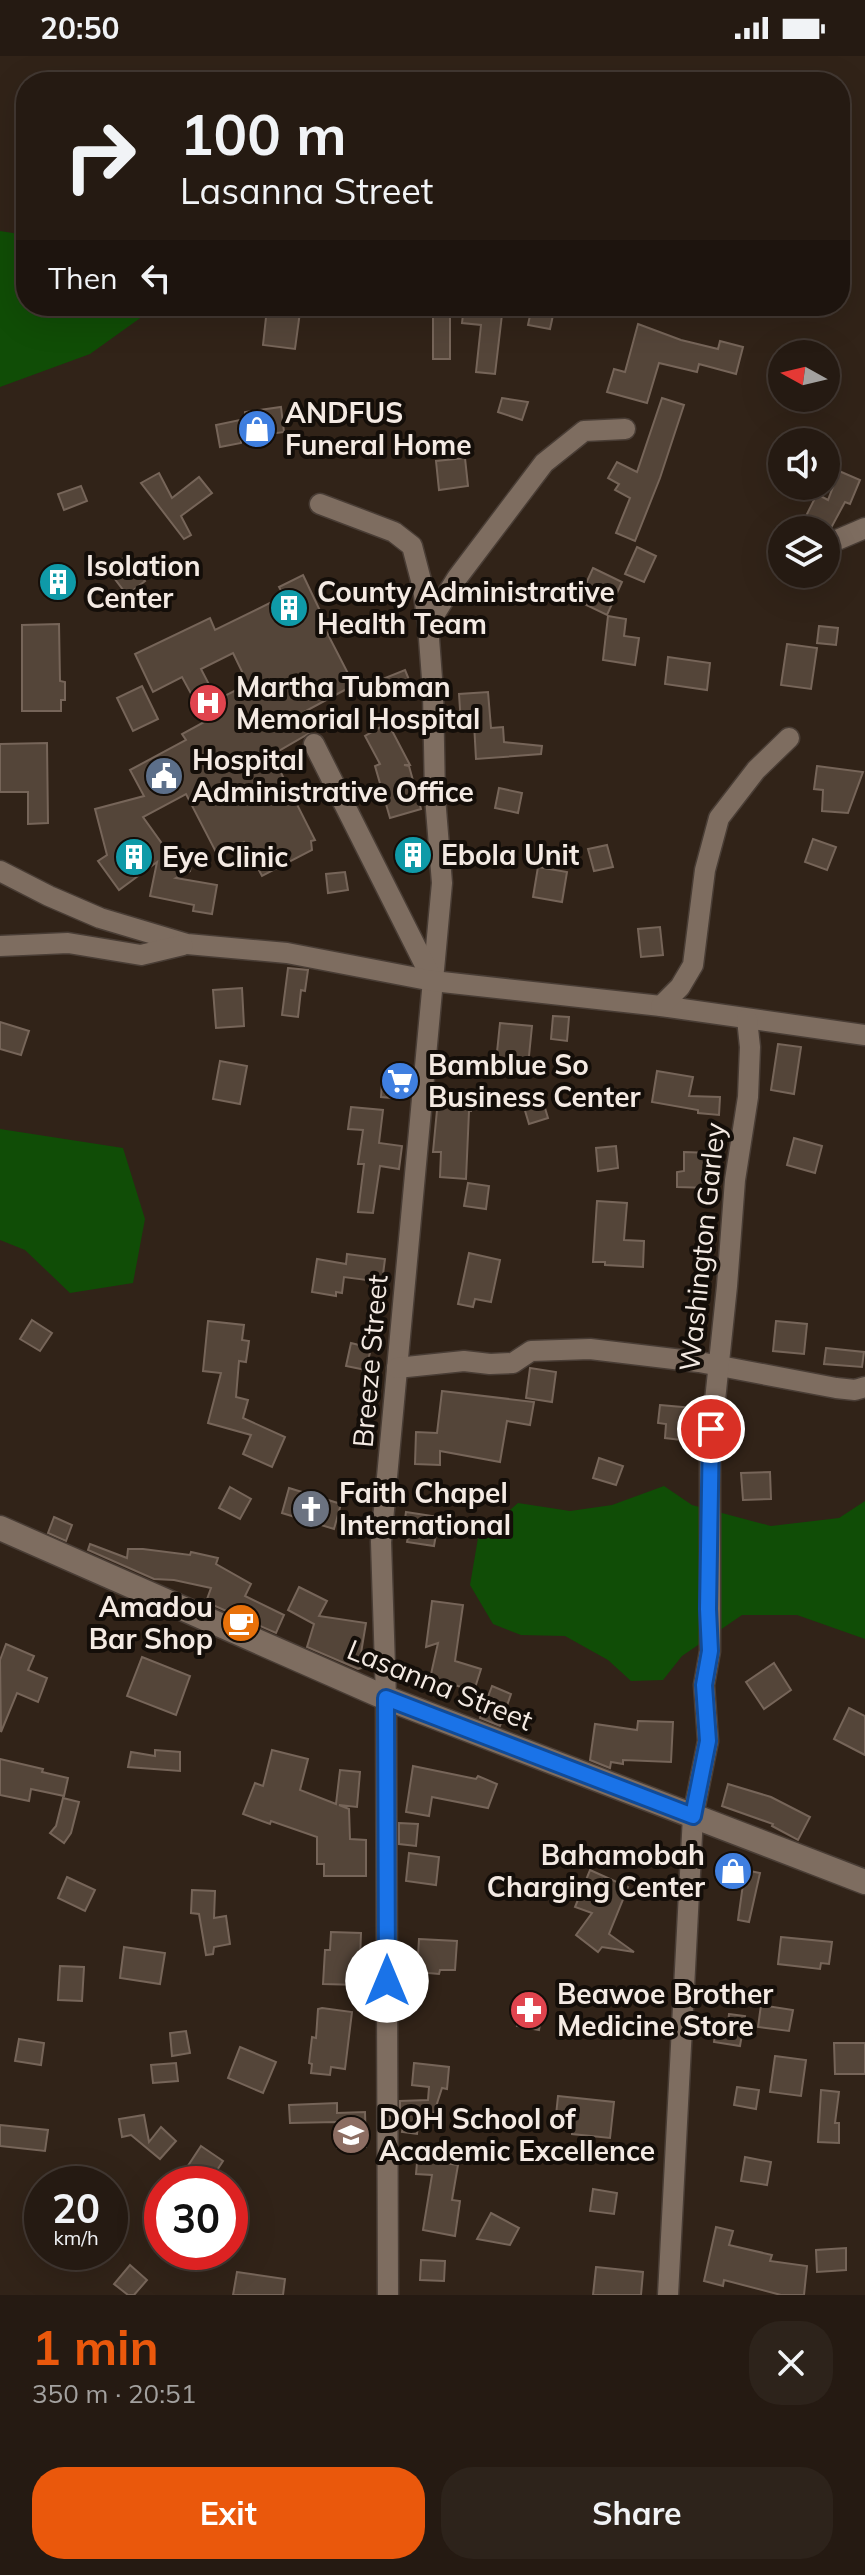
<!DOCTYPE html>
<html lang="en">
<head>
<meta charset="utf-8">
<style>
	:root { --surface:#251a12; --page:#2d231b; --text:#f1f3f6; --muted:#a3a19f; --line:#423832; --accent:#ea580c }
	body { margin:0; font-family:Mulish,sans-serif; background:var(--page); color:var(--text); height:100vh; display:flex; flex-direction:column; font-size:30px; white-space:nowrap }
	* { box-sizing:border-box; margin:0 }
	p { font-size:26px; color:var(--muted) }
	.icon { flex:none; width:44px; height:44px; fill:none; stroke:currentColor; stroke-width:2; stroke-linecap:round; stroke-linejoin:round }
	.map { position:relative; height:2239px; overflow:hidden }
	.drawer { display:flex; flex-direction:column; background:var(--surface); flex:1 }
	.drawer>* { flex:none }
	.hud { position:absolute; left:16px; top:16px; width:834px; height:244px; border-radius:32px; box-shadow:0 8px 32px #0002,0 0 0 2px var(--line); background:#251a12; color:var(--text); overflow:hidden }
	.needle { width:52px; rotate:278deg }
	.buttons { position:absolute; left:768px; top:284px; display:grid; gap:16px }
	.buttons a { display:grid; place-items:center; width:72px; height:72px; border-radius:50%; background:var(--surface); box-shadow:0 8px 32px #0002,0 0 0 2px var(--line); font-size:40px }
	.speed { position:absolute; left:24px; top:2110px; display:flex; gap:16px; font-size:40px; font-weight:700; text-align:center }
	.speed>* { display:grid; place-content:center; width:104px; height:104px; border-radius:50%; background:var(--surface); box-shadow:0 8px 32px #0002,0 0 0 2px var(--line); line-height:1 }
	.speed small { font-size:20px; font-weight:400 }
	.speed .limit { border:12px solid #d22; background:#fff; color:#111 }
	.pin { position:absolute; display:grid; place-items:center; width:68px; height:68px; color:#fff; margin:-34px; border:4px solid #fff; border-radius:50%; box-shadow:0 2px 8px #0007 }
	.me { position:absolute; width:88px; margin:-44px; rotate:0deg; stroke-linejoin:round; filter:drop-shadow(0 0 6px #0008) }
	.turn { display:flex; align-items:center; gap:28px; height:168px; padding:0 32px; font-size:36px }
	.turn .icon { width:104px; height:104px; stroke-width:2.5 }
	.turn b { display:block; font-size:56px; line-height:68px }
	.then { display:flex; align-items:center; height:76px; padding:0 32px; background:#0003; gap:16px; font-size:30px }
	.round { display:grid; place-items:center; flex:none; width:84px; height:84px; border-radius:32px; background:var(--page) }
	.summary { display:flex; align-items:center; justify-content:space-between; height:136px; padding:0 32px }
	h1 { font-size:48px; font-weight:700; line-height:60px; color:var(--accent) }
	.button { display:flex; gap:16px; margin-top:auto; padding:16px 32px }
	.button a { flex:1; height:92px; border-radius:32px; background:var(--accent); color:#fff; font-size:32px; font-weight:700; line-height:92px; text-align:center }
	.button a+a { background:var(--page); color:var(--text) }
	.status { display:flex; justify-content:space-between; align-items:center; height:56px; padding:0 40px; background:var(--surface); direction:ltr }
	.status svg { height:22px; fill:currentColor }
	.map>svg:first-child { display:block }
	.green { fill:#104d06 }
	.building { fill:#544539; stroke:#766559; stroke-width:2; fill-rule:evenodd }
	.lines { fill:none; stroke-linecap:round; stroke-linejoin:round }
	.street-casing { stroke:#493d35; stroke-width:23 }
	.secondary-casing { stroke:#493d35; stroke-width:27 }
	.street { stroke:#7e6d60; stroke-width:20 }
	.secondary { stroke:#7e6d60; stroke-width:24 }
	.route-casing { stroke:#114b97; stroke-width:20 }
	.route { stroke:#1a73e8; stroke-width:14 }
	.labels { text-anchor:middle; stroke-width:8; stroke-linejoin:round; paint-order:stroke }
	.poi-label { font-size:28px; font-weight:bold; fill:#f4eae3; stroke:#140e09; text-anchor:start }
	.street-label { font-size:28px; fill:#f4eae3; stroke:#140e09 }
</style>
</head>
<body>
<div class="status"><b>20:50</b><svg viewBox="0 0 49 12"><path d="M0 12V9h3v3zM5 12V6h3v6zM10 12V3h3v9zM15 12V0h3v12zM26 1h20v11H26zM47 4h2v5h-2z"/></svg></div>
<div class="map">
<svg width="865" height="2239" viewBox="0 0 865 2239">
	<rect width="100%" height="100%" fill="#312318"/>
	<g class="green">
		<polygon points="0,175 26,179 26,250 157,250 90,298 0,331"/>
		<polygon points="0,1073 123,1092 145,1163 133,1227 70,1237 25,1194 0,1184"/>
		<polygon points="664,1430 692,1449 771,1470 839,1462 865,1445 865,1583 797,1559 742,1559 682,1600 663,1624 631,1625 608,1604 565,1580 521,1579 493,1568 470,1529 478,1482 518,1447 570,1455 612,1449"/>
	</g>
	<g class="building">
		<polygon points="464,250 503,250 495,318 476,316 481,269 462,267"/>
		<polygon points="532,250 555,250 550,273 528,269"/>
		<polygon points="267,252 300,256 295,293 263,289"/>
		<polygon points="450,258 450,303 433,303 433,259"/>
		<polygon points="638,268 681,284 718,293 720,285 743,291 736,318 699,308 697,316 659,307 647,347 607,336 614,313 625,316"/>
		<polygon points="502,342 528,346 522,364 498,356"/>
		<polygon points="662,342 684,349 660,422 635,485 616,477 630,442 615,434 619,428 608,422 617,406 637,416"/>
		<polygon points="281,351 284,376 241,382 241,387 220,391 216,369 245,363 245,356"/>
		<polygon points="465,402 468,430 439,434 436,405"/>
		<polygon points="839,415 860,424 850,448 845,446 831,472 823,474 804,464 817,438 828,444"/>
		<polygon points="159,417 172,442 199,421 212,437 181,460 191,479 184,483 141,427"/>
		<polygon points="81,430 87,445 64,454 58,438"/>
		<polygon points="637,491 656,500 644,526 625,518"/>
		<polygon points="126,500 145,525 127,539 108,514"/>
		<polygon points="65,511 75,526 51,542 42,527"/>
		<polygon points="593,512 622,526 607,559 578,545"/>
		<path d="M303,519L324,563L321,565L354,629L304,656L313,675L272,699L315,784L311,785L312,794L262,820L244,786L218,800L186,738L143,761L171,800L192,803L190,815L176,822L217,829L212,858L193,855L194,849L150,840L157,806L119,834L98,805L107,799L95,753L144,740L130,714L186,684L182,678L206,665L182,621L153,636L135,598L210,562L215,574L284,540L279,531ZM233,597L248,628L217,644L201,613Z"/>
		<polygon points="608,560 626,563 624,580 639,582 635,609 603,604"/>
		<polygon points="59,568 60,625 65,626 65,644 61,644 61,655 22,655 22,569"/>
		<polygon points="819,570 838,572 836,589 817,587"/>
		<polygon points="787,588 817,592 811,633 781,629"/>
		<polygon points="668,601 710,607 707,634 665,628"/>
		<polygon points="405,614 412,631 387,641 380,624"/>
		<polygon points="142,630 158,663 133,675 117,642"/>
		<polygon points="488,636 491,672 503,671 504,686 542,690 541,698 476,703 474,667 461,668 459,638"/>
		<polygon points="388,667 410,709 404,709 409,710 421,753 390,762 375,710 380,708 365,680"/>
		<polygon points="47,687 48,767 28,768 28,736 0,736 0,688"/>
		<polygon points="817,710 863,716 848,757 822,755 823,734 814,733"/>
		<polygon points="499,732 522,737 518,757 495,752"/>
		<polygon points="813,783 836,791 827,814 805,806"/>
		<polygon points="421,785 423,813 406,814 404,786"/>
		<polygon points="607,789 613,811 594,815 588,793"/>
		<polygon points="538,811 567,816 562,846 533,841"/>
		<polygon points="345,816 348,834 328,837 326,818"/>
		<polygon points="660,871 663,899 641,901 638,873"/>
		<polygon points="288,912 308,914 305,935 301,934 298,961 282,959"/>
		<polygon points="242,932 244,970 216,972 213,934"/>
		<polygon points="553,960 569,961 567,985 551,983"/>
		<polygon points="0,966 29,975 21,999 0,993"/>
		<polygon points="500,967 532,970 528,1010 496,1006"/>
		<polygon points="778,988 801,991 794,1038 771,1034"/>
		<polygon points="220,1005 247,1010 240,1048 213,1043"/>
		<polygon points="657,1015 693,1021 689,1040 720,1041 719,1059 698,1057 698,1054 652,1046"/>
		<polygon points="382,1026 406,1029 404,1043 381,1041"/>
		<polygon points="439,1033 473,1036 471,1055 469,1055 466,1123 440,1121 441,1096 433,1096"/>
		<polygon points="542,1042 548,1062 529,1068 523,1048"/>
		<polygon points="351,1051 383,1054 379,1087 402,1090 399,1113 380,1110 373,1157 358,1156 364,1108 358,1108 363,1074 348,1073"/>
		<polygon points="794,1082 822,1090 815,1117 787,1109"/>
		<polygon points="616,1090 618,1112 598,1115 596,1092"/>
		<polygon points="684,1096 712,1097 711,1132 677,1131 677,1116 684,1115"/>
		<polygon points="468,1127 489,1130 486,1153 464,1150"/>
		<polygon points="597,1145 627,1147 624,1184 644,1185 643,1211 605,1209 605,1206 593,1206"/>
		<polygon points="469,1197 500,1204 491,1246 475,1243 473,1251 458,1248"/>
		<polygon points="347,1198 385,1203 382,1226 344,1221 342,1237 336,1236 336,1240 312,1236 317,1203 346,1208"/>
		<polygon points="32,1264 52,1277 40,1295 20,1283"/>
		<polygon points="208,1265 244,1269 242,1284 249,1285 246,1306 239,1305 236,1341 248,1344 243,1362 285,1381 272,1411 243,1398 251,1379 208,1367 221,1317 203,1315"/>
		<polygon points="776,1265 807,1268 804,1298 773,1295"/>
		<polygon points="351,1287 371,1292 366,1314 346,1310"/>
		<polygon points="826,1292 864,1296 862,1311 824,1308"/>
		<polygon points="530,1312 556,1316 552,1346 526,1342"/>
		<polygon points="442,1335 534,1346 530,1369 507,1365 500,1406 440,1395 440,1409 415,1408 416,1376 437,1377"/>
		<polygon points="660,1349 693,1352 690,1385 665,1382 666,1368 658,1367"/>
		<polygon points="599,1402 623,1410 616,1429 593,1422"/>
		<polygon points="770,1416 771,1443 743,1444 741,1417"/>
		<polygon points="230,1431 251,1443 240,1463 219,1452"/>
		<polygon points="289,1432 341,1448 334,1473 282,1457"/>
		<polygon points="406,1456 439,1461 434,1490 407,1486 409,1477 403,1476"/>
		<polygon points="54,1461 72,1469 66,1485 48,1477"/>
		<polygon points="90,1488 127,1502 128,1493 143,1493 190,1499 191,1496 218,1502 216,1508 251,1528 245,1540 284,1559 276,1577 206,1546 211,1532 174,1524 154,1523 88,1494"/>
		<polygon points="299,1531 327,1545 319,1560 366,1567 361,1597 365,1598 362,1612 358,1613 307,1591 314,1568 288,1554"/>
		<polygon points="432,1545 463,1549 455,1605 481,1613 474,1635 445,1626 441,1640 427,1636 438,1587 426,1591"/>
		<polygon points="6,1588 34,1600 28,1614 47,1622 38,1646 17,1637 1,1676 0,1604"/>
		<polygon points="142,1601 190,1620 176,1659 127,1640"/>
		<polygon points="774,1607 791,1634 764,1653 746,1626"/>
		<polygon points="492,1630 511,1638 500,1670 480,1662"/>
		<polygon points="849,1652 865,1660 865,1699 834,1683"/>
		<polygon points="638,1665 673,1666 671,1706 623,1704 623,1708 611,1706 610,1712 590,1704 595,1668 637,1674"/>
		<polygon points="155,1694 180,1696 180,1715 128,1711 131,1696 155,1700"/>
		<polygon points="272,1694 308,1703 300,1734 336,1748 340,1714 360,1716 357,1751 339,1749 349,1753 350,1783 366,1784 366,1820 324,1820 324,1808 317,1808 317,1781 271,1765 270,1768 243,1758 255,1727 263,1730"/>
		<polygon points="0,1703 43,1713 42,1716 68,1722 64,1740 31,1733 29,1745 0,1739"/>
		<polygon points="413,1710 476,1723 478,1720 497,1728 488,1752 432,1741 429,1760 406,1756"/>
		<polygon points="728,1728 771,1741 810,1761 798,1784 772,1770 773,1768 722,1750"/>
		<polygon points="63,1742 79,1746 71,1777 64,1787 50,1777 56,1770"/>
		<polygon points="399,1767 418,1768 416,1790 399,1788"/>
		<polygon points="409,1797 439,1801 436,1829 406,1825"/>
		<polygon points="590,1814 628,1831 609,1878 634,1896 602,1891 598,1896 576,1879 592,1857 575,1851"/>
		<polygon points="745,1814 760,1817 749,1866 738,1864"/>
		<polygon points="67,1821 95,1834 85,1855 58,1842"/>
		<polygon points="192,1834 215,1835 214,1862 226,1860 230,1888 214,1891 213,1898 206,1899 199,1858 191,1857"/>
		<polygon points="331,1876 361,1877 359,1929 323,1928 325,1894 330,1894"/>
		<polygon points="781,1881 832,1886 829,1908 821,1907 820,1913 778,1908"/>
		<polygon points="419,1883 457,1885 455,1914 440,1914 439,1918 417,1916"/>
		<polygon points="124,1891 165,1897 160,1928 120,1922"/>
		<polygon points="60,1910 84,1911 82,1945 58,1944"/>
		<polygon points="529,1942 544,1945 539,1974 517,1970 519,1955"/>
		<polygon points="761,1949 793,1954 789,1975 758,1971"/>
		<polygon points="322,1952 352,1956 345,2013 331,2011 330,2019 311,2017 312,2008 309,2007 312,1981 316,1982 318,1953"/>
		<polygon points="729,1958 745,1960 740,1990 714,1986 717,1966 728,1967"/>
		<polygon points="186,1975 190,1997 172,2000 170,1977"/>
		<polygon points="19,1983 44,1987 41,2009 15,2005"/>
		<polygon points="834,1987 865,1987 865,2018 835,2018"/>
		<polygon points="240,1991 276,2006 263,2037 228,2022"/>
		<polygon points="775,2000 806,2004 801,2040 770,2036"/>
		<polygon points="176,2007 178,2025 153,2027 151,2009"/>
		<polygon points="414,2007 449,2011 447,2033 442,2032 431,2066 419,2062 417,2078 402,2076 405,2058 400,2056 400,2045 428,2044 429,2031 412,2029"/>
		<polygon points="737,2031 759,2034 756,2053 734,2049"/>
		<polygon points="821,2034 839,2036 835,2067 839,2067 839,2087 818,2086"/>
		<polygon points="558,2040 614,2046 610,2082 572,2078 572,2071 555,2069"/>
		<polygon points="337,2047 337,2057 365,2056 366,2091 337,2092 336,2066 290,2067 289,2049"/>
		<polygon points="144,2059 149,2086 161,2071 176,2085 160,2103 131,2079 122,2081 119,2063"/>
		<polygon points="0,2069 48,2074 45,2095 0,2090"/>
		<polygon points="201,2090 223,2105 208,2128 176,2128"/>
		<polygon points="418,2095 438,2097 437,2106 458,2109 452,2144 460,2145 455,2180 423,2174 432,2119 416,2118"/>
		<polygon points="745,2101 771,2106 767,2129 741,2125"/>
		<polygon points="593,2133 617,2137 614,2158 590,2155"/>
		<polygon points="491,2157 519,2172 510,2189 477,2183"/>
		<polygon points="716,2171 733,2175 729,2189 772,2199 770,2205 807,2210 804,2239 781,2239 724,2224 723,2230 704,2225"/>
		<polygon points="846,2192 846,2214 817,2216 816,2194"/>
		<polygon points="421,2204 445,2205 444,2225 420,2224"/>
		<polygon points="130,2209 147,2224 134,2239 128,2239 114,2228"/>
		<polygon points="596,2211 643,2216 641,2239 593,2239"/>
		<polygon points="237,2216 285,2223 283,2239 233,2239"/>
	</g>
	<g class="lines">
		<g class="street-casing">
			<g id="street">
				<polyline points="320,448 394,476 412,490 423,532 428,569 433,636 435,741 442,827 381,1486 386,1642 388,2239"/>
				<polyline points="830,487 865,472"/>
				<polyline points="428,569 457,522 544,407 584,375 625,373"/>
				<polyline points="314,688 433,925"/>
				<polyline points="0,815 49,840 100,862 187,888 287,897 433,925 661,950 865,979"/>
				<polyline points="0,890 68,887 141,899 183,889"/>
				<polyline points="661,950 680,931 693,909 705,814 719,762 756,714 789,682"/>
				<polyline points="397,1312 464,1305 490,1308 513,1307 531,1295 590,1293 699,1306 836,1332 855,1334 865,1331"/>
				<polyline points="668,2239 693,1760 708,1685 704,1629 710,1595 710,1392 727,1230 735,1124 748,1041 750,991 747,963"/>
			</g>
		</g>
		<g class="secondary-casing">
			<polyline id="secondary" points="0,1472 386,1642 865,1826"/>
		</g>
		<use href="#street" class="street"/>
		<use href="#secondary" class="secondary"/>
	</g>
	<g class="lines">
		<g class="route-casing">
			<polyline id="route" points="387,1925 386,1642 693,1760 708,1685 704,1629 710,1595 708,1553 711,1373"/>
		</g>
		<use href="#route" class="route"/>
	</g>
	<defs>
		<g id="shop-disc" transform="scale(2)"><circle r="9.5" fill="#3f7fe0" stroke="#140e09"/><path d="M-5-2.5h2.3a2.7 3.5 0 0 1 5.4 0H5L5.5 6h-11ZM-1.5-2.5h3a1.5 2.3 0 0 0-3 0Z" fill="#fff"/></g>
		<g id="building-disc" transform="scale(2)"><circle r="9.5" fill="#0f9aa8" stroke="#140e09"/><path d="M-4-6H4V6H1V3H-1V6H-4ZM-2.5-4.3h1.7v1.8h-1.7ZM.8-4.3h1.7v1.8H.8ZM-2.5-1h1.7V.8h-1.7ZM.8-1h1.7V.8H.8Z" fill="#fff"/></g>
		<g id="hospital-disc" transform="scale(2)"><circle r="9.5" fill="#e0444e" stroke="#140e09"/><path d="M-5-5h3v3.5h4V-5h3V5h-3V1.5h-4V5h-3Z" fill="#fff"/></g>
		<g id="civic-disc" transform="scale(2)"><circle r="9.5" fill="#5c6f8a" stroke="#140e09"/><path d="M-.6-6.5H3V-4.5H.6V-3L4-1V1h2V6H-6V1h2V-1L-.6-3ZM-1.2 2.5V6h2.4V2.5Z" fill="#fff"/></g>
		<g id="supermarket-disc" transform="scale(2)"><circle r="9.5" fill="#3f7fe0" stroke="#140e09"/><path d="M-6-5.5h2.5l.6 2H6L4.5 2H-2.5L-4.4-4H-6ZM-1.5 3.2a1.3 1.3 0 1 0 .1 0ZM3 3.2a1.3 1.3 0 1 0 .1 0Z" fill="#fff"/></g>
		<g id="church-disc" transform="scale(2)"><circle r="9.5" fill="#6b7280" stroke="#140e09"/><path d="M-1.2-6h2.4v3.5h3.3v2.4h-3.3V6h-2.4V-.1h-3.3v-2.4h3.3Z" fill="#fff"/></g>
		<g id="cafe-disc" transform="scale(2)"><circle r="9.5" fill="#e8710a" stroke="#140e09"/><path d="M-5.5-4.5H6V0H3Q3 3.5 0 3.5H-2.5Q-5.5 3.5-5.5 0ZM3-3.2v2h1.7v-2ZM-6 4.5H4V6H-6Z" fill="#fff"/></g>
		<g id="pharmacy-disc" transform="scale(2)"><circle r="9.5" fill="#e0444e" stroke="#140e09"/><path d="M-2-6h4v4h4v4h-4v4h-4v-4h-4v-4h4Z" fill="#fff"/></g>
		<g id="school-disc" transform="scale(2)"><circle r="9.5" fill="#8d6e63" stroke="#140e09"/><path d="M0-5L7-2L0 1L-7-2ZM-4 1L0 2.5L4 1V4Q0 6-4 4Z" fill="#fff"/></g>
	</defs>
	<g fill-rule="evenodd">
		<use href="#shop-disc" x="257" y="373"/>
		<use href="#building-disc" x="58" y="526"/>
		<use href="#building-disc" x="289" y="552"/>
		<use href="#hospital-disc" x="208" y="647"/>
		<use href="#civic-disc" x="164" y="720"/>
		<use href="#building-disc" x="413" y="799"/>
		<use href="#building-disc" x="134" y="801"/>
		<use href="#supermarket-disc" x="400" y="1025"/>
		<use href="#church-disc" x="311" y="1453"/>
		<use href="#cafe-disc" x="241" y="1567"/>
		<use href="#shop-disc" x="733" y="1815"/>
		<use href="#pharmacy-disc" x="529" y="1954"/>
		<use href="#school-disc" x="351" y="2079"/>
	</g>
	<g class="labels">
		<g class="poi-label">
			<text x="285" y="367">ANDFUS<tspan x="285" dy="32">Funeral Home</tspan></text>
			<text x="86" y="520">Isolation<tspan x="86" dy="32">Center</tspan></text>
			<text x="317" y="546">County Administrative<tspan x="317" dy="32">Health Team</tspan></text>
			<text x="236" y="641">Martha Tubman<tspan x="236" dy="32">Memorial Hospital</tspan></text>
			<text x="192" y="714">Hospital<tspan x="192" dy="32">Administrative Office</tspan></text>
			<text x="441" y="809">Ebola Unit</text>
			<text x="162" y="811">Eye Clinic</text>
			<text x="428" y="1019">Bamblue So<tspan x="428" dy="32">Business Center</tspan></text>
			<text x="339" y="1447">Faith Chapel<tspan x="339" dy="32">International</tspan></text>
			<text x="213" y="1561" text-anchor="end">Amadou<tspan x="213" dy="32">Bar Shop</tspan></text>
			<text x="705" y="1809" text-anchor="end">Bahamobah<tspan x="705" dy="32">Charging Center</tspan></text>
			<text x="557" y="1948">Beawoe Brother<tspan x="557" dy="32">Medicine Store</tspan></text>
			<text x="379" y="2073">DOH School of<tspan x="379" dy="32">Academic Excellence</tspan></text>
		</g>
		<g class="street-label">
			<text transform="translate(702 1191) rotate(-84)" y="10">Washington Garley</text>
			<text transform="translate(370 1305) rotate(-85)" y="10">Breeze Street</text>
			<text transform="translate(440 1629) rotate(22)" y="10">Lasanna Street</text>
		</g>
	</g>
</svg>
<div class="buttons">
<a><svg class="needle" viewBox="-14 -14 28 28"><path d="M0-13l5 13h-10z" fill="#e53935"/><path d="M0 13l5-13h-10z" fill="#a3a19f"/></svg></a>
<a><svg class="icon" aria-label="sound" viewBox="0 0 24 24"><path d="M4 9h4l5-4v14l-5-4H4zM17 9q2 3 0 6"/></svg></a>
<a><svg class="icon" aria-label="layers" viewBox="0 0 24 24"><path d="M12 4l9 5-9 5-9-5zM3 14l9 5 9-5"/></svg></a>
</div>
<div class="speed"><div>20<small>km/h</small></div><div class="limit">30</div></div>
<div class="pin" style="left:711px;top:1373px;background:#d93025"><svg class="icon" aria-label="arrive" viewBox="0 0 24 24"><path d="M6 21V4h12l-3 4 3 4H6"/></svg></div>
<svg class="me" style="left:387px;top:1925px" viewBox="-20 -20 40 40"><circle r="19" fill="#fff"/><path d="M0-13L10 11 0 6-10 11z" fill="#1a73e8"/></svg>
<div class="hud">
<div class="turn"><svg class="icon" aria-label="right" viewBox="0 0 24 24"><path d="M7 20v-9h11M14 6l5 5-5 5"/></svg><div><b>100 m</b>Lasanna Street</div></div>
<div class="then">Then<svg class="icon" aria-label="left" viewBox="0 0 24 24"><path d="M17 20v-9H6M10 6l-5 5 5 5"/></svg></div>
</div>
</div>
<section class="drawer">
<div class="summary"><div><h1>1 min</h1><p>350 m · 20:51</p></div><a class="round"><svg class="icon" aria-label="close" viewBox="0 0 24 24"><path d="M6 6l12 12M18 6L6 18"/></svg></a></div>
<div class="button"><a>Exit</a><a>Share</a></div>
</section>
</body>
</html>
